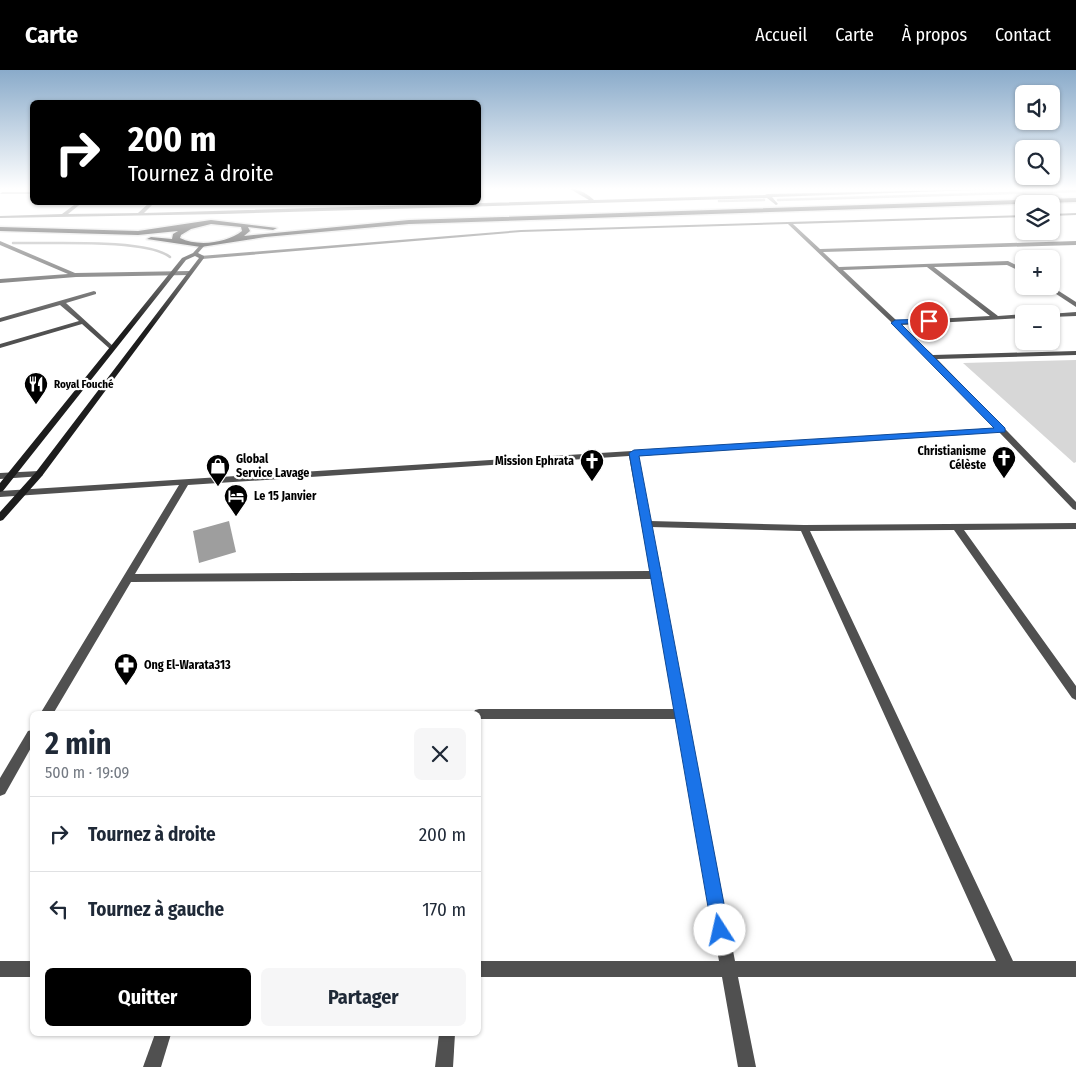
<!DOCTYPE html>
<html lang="fr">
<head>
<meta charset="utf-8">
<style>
	:root { --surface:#fff; --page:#f6f6f7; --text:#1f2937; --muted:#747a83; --line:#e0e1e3; --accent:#000 }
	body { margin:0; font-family:"Fira Sans Condensed",sans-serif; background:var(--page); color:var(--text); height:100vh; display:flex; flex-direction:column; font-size:19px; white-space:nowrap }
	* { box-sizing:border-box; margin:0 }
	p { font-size:16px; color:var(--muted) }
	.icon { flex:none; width:28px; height:28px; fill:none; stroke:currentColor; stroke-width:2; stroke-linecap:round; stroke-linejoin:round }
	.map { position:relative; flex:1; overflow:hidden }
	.details { position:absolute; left:30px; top:641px; width:451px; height:325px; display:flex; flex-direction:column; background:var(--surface); border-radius:8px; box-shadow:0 1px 4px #0004 }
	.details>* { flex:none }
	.top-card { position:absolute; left:30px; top:30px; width:451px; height:105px; border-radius:8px; box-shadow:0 1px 4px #0004; background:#000; color:#fff; overflow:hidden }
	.controls { position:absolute; left:1015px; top:15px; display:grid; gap:10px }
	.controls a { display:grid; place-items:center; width:45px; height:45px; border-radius:8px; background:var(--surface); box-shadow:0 1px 4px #0004; font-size:25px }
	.pin { position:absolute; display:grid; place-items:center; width:42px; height:42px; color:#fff; margin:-21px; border:2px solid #fff; border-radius:50%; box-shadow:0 1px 5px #0007 }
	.me { position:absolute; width:55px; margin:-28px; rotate:350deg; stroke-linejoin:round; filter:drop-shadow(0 0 4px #0008) }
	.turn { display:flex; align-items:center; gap:18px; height:105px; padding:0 15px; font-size:22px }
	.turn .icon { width:65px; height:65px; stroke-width:2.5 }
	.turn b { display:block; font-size:35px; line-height:42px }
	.round { display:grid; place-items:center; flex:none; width:52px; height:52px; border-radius:8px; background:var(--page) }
	.head { display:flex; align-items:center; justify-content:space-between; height:85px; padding:0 15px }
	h1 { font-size:30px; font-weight:700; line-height:38px }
	.cta { display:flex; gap:10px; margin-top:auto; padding:10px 15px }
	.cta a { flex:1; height:58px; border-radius:8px; background:var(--accent); color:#fff; font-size:20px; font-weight:700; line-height:58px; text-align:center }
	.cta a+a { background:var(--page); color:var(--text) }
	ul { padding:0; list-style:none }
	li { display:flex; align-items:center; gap:15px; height:75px; padding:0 15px; border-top:1px solid var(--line) }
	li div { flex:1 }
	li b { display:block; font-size:19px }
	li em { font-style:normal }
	header { display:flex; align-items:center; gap:30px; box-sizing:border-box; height:70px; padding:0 25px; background:var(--accent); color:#fff }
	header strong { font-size:24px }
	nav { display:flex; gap:28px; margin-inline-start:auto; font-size:18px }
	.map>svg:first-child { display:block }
	.green { fill:#d7d7d7 }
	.water { fill:#9e9e9e }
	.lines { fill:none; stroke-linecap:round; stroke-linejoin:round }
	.stream { stroke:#9e9e9e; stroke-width:2.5 }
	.highway-casing { stroke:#dbdbdb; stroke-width:3 }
	.street { fill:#505050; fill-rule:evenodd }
	.secondary { fill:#1d1d1d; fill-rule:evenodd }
	.highway { fill:#000; fill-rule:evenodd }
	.route { fill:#1a73e8; stroke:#114b97 }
	.labels { text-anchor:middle; stroke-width:4.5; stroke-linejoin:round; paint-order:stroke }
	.far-poi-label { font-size:11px; font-weight:bold; fill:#000; stroke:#fff; text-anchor:start }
	.poi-label { font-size:12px; font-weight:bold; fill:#000; stroke:#fff; text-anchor:start }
</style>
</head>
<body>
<header>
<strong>Carte</strong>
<nav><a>Accueil</a><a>Carte</a><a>À propos</a><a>Contact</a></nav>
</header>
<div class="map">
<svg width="1076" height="997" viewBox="0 0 1076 997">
	<rect width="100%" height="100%" fill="#fff"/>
	<polygon class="green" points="1076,290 1076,392 1074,393 963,293"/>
	<polygon class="water" points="229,451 236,482 199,493 193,461"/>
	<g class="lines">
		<g class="stream">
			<polyline points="778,130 1076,121"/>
			<polyline points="719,131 764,130"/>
			<path d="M13,173C46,174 147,168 170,187"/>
		</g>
		<g class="highway-casing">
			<path id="highway" d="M1076,128V132L409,154L265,167L201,177L147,169L151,167L172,169L173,164L178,161L138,165L0,161V157L138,161L211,150L277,158L273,160L248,157L250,161L244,166L409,150ZM211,154L241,157L242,161C227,173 198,177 180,168L181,165L191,159Z"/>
		</g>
		<g class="street">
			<path d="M570,119C578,118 588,124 594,130L765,125L767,124L1006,119L772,127L778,134L776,135L767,128L222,144L0,148V146L62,144L78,132H83L68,144L138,143L150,132H155L144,143L589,130Z"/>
			<polygon points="2,122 32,122 32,124 0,124"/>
			<polygon points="1076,143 1076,145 1051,146 1051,144"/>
			<path d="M1024,145V147L793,154L820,179L1076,171V175L823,182L839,197L1008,191L1024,199V203L1007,195L934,197L998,246L1024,244V248L900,255L933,285L1076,281V285L937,289L1076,432V440L1073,439L999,362L638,386L650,451L804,455L1076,453V459L964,460L1076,616V630L1072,628L954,460L810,461L1013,891H1076V907H738L756,997H738L722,907H479V891H719L676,649H479V644H473L475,640L479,639H674L651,509L131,512L53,644H40L179,415L0,427V421L995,358L929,288L788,154L521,162L202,189L199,187L200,186L521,160ZM927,197L990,246L897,251L843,200ZM629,386L650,501L135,504L188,415ZM651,457L801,461L996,891H735L661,507L662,505Z"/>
			<polygon points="0,171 75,203 189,201 192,203 189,205 76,207 0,213 0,209 68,204 0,175"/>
			<polygon points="1044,216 1051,216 1076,232 1076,237"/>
			<polygon points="94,221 96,222 96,224 66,233 114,277 114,279 110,279 82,254 0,278 0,274 79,251 60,235 0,252 0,248"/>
			<polygon points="1076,242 1076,246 1051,247 1051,244 1049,244"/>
			<polygon points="39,401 42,402 43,404 42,406 0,409 0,403"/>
			<polygon points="32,660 32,676 5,724 0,726 0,708 28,661"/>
			<rect x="0" y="891" width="32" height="16"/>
			<polygon points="155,964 171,964 161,997 143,997"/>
			<polygon points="439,964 455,964 453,997 435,997"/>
		</g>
		<polygon class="secondary" points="202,173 205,175 198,183 204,186 204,188 42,406 3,450 0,451 0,442 36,402 199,188 195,186 186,190 3,421 0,422 0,413 182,188 193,183"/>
		<use href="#highway" class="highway"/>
	</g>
	<linearGradient id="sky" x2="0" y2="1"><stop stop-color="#8aabca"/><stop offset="0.46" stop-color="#fff"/><stop offset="1" stop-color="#fff" stop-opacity="0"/></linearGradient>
	<rect width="1076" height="258" fill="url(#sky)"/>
	<polygon class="route" points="931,249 929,253 901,254 1005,358 1005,362 639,386 729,860 727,866 720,869 714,866 712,860 629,383 634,380 994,358 891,253 895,250"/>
	<defs>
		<g id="restaurant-pin" transform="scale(1.25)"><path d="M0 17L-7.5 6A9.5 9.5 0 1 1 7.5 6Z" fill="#000" stroke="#fff"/><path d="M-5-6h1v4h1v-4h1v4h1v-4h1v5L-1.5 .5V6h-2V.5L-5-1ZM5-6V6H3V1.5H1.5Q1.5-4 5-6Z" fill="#fff"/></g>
		<g id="church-pin" transform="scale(1.25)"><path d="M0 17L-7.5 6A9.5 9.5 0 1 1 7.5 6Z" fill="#000" stroke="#fff"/><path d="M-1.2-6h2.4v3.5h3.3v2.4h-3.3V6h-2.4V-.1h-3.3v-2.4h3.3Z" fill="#fff"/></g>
		<g id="shop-pin" transform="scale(1.25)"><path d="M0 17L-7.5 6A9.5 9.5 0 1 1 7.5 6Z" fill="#000" stroke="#fff"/><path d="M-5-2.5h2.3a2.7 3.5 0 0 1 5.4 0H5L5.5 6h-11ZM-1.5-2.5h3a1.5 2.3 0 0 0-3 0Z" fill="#fff"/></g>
		<g id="hotel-pin" transform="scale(1.25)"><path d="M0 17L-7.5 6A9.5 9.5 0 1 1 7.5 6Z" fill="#000" stroke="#fff"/><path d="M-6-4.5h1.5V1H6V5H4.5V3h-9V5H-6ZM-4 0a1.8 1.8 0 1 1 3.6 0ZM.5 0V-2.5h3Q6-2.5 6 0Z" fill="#fff"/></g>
		<g id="pharmacy-pin" transform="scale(1.25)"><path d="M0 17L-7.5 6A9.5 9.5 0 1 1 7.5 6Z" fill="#000" stroke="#fff"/><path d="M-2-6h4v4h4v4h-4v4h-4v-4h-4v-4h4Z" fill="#fff"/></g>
	</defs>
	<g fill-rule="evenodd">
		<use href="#restaurant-pin" x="36" y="314"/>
		<use href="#church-pin" x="1004" y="388"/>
		<use href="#church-pin" x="592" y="391"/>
		<use href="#shop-pin" x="218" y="396"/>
		<use href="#hotel-pin" x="236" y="426"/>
		<use href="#pharmacy-pin" x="126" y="595"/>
	</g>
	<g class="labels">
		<g class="far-poi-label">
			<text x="54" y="318">Royal Fouché</text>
		</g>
		<g class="poi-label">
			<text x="986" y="385" text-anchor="end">Christianisme<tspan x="986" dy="14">Célèste</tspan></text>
			<text x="236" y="393">Global<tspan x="236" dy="14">Service Lavage</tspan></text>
			<text x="574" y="395" text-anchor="end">Mission Ephrata</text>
			<text x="254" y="430">Le 15 Janvier</text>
			<text x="144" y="599">Ong El-Warata313</text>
		</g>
	</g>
</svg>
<div class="controls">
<a><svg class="icon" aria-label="sound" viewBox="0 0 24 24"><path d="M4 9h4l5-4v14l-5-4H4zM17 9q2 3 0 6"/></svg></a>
<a><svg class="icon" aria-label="search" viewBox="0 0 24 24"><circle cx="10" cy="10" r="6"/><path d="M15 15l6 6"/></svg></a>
<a><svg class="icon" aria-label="layers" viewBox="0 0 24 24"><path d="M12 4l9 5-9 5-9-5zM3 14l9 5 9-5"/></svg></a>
<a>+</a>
<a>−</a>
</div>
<div class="pin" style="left:929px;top:251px;background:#d93025"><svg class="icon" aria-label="arrive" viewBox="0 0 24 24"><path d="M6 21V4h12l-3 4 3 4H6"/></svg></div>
<svg class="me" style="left:720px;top:860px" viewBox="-20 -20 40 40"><circle r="19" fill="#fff"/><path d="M0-13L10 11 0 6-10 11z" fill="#1a73e8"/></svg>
<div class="top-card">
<div class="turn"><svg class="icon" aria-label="right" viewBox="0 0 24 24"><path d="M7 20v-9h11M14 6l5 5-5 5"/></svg><div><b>200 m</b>Tournez à droite</div></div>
</div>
<section class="details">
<div class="head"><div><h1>2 min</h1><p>500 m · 19:09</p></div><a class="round"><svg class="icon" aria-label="close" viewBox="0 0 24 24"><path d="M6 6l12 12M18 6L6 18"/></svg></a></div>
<ul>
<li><svg class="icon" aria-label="right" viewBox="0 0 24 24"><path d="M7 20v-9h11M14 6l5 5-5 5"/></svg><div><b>Tournez à droite</b></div><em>200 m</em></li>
<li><svg class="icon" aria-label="left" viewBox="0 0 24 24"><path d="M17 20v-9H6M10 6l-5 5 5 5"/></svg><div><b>Tournez à gauche</b></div><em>170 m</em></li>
</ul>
<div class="cta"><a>Quitter</a><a>Partager</a></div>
</section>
</div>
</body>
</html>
